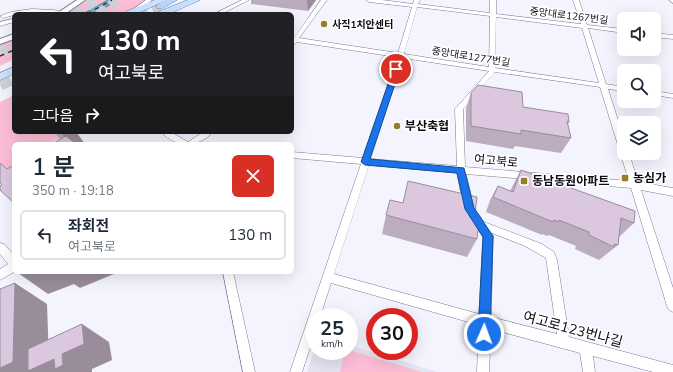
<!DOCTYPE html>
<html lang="ko">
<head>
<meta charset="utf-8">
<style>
	:root { --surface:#fff; --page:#f2f2f3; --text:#1f2937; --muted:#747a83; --line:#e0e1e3 }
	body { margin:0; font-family:"Nunito Sans","Noto Sans KR",sans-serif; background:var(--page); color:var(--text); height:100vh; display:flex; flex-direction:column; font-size:15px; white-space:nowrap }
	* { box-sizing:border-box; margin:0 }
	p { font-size:13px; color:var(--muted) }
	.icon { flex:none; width:22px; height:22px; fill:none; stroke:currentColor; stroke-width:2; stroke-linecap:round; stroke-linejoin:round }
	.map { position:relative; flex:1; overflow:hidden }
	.drawer { position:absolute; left:12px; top:142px; width:282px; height:132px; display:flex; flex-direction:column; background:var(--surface); border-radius:6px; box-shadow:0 4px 16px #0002 }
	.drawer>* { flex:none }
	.hud { position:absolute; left:12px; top:12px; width:282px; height:122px; border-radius:6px; box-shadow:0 4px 16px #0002; background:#202124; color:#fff; overflow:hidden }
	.fabs { position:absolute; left:617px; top:12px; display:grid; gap:8px }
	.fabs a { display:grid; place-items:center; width:44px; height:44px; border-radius:6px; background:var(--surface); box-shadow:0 4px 16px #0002; font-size:20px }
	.speed { position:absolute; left:306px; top:308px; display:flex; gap:8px; font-size:20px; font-weight:700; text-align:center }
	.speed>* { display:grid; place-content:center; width:52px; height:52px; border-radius:50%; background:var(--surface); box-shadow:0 4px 16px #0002; line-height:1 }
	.speed small { font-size:10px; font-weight:400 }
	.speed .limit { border:6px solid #d22; background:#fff; color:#111 }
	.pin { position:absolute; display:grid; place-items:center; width:34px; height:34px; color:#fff; margin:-17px; border:2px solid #fff; border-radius:50%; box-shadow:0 1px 4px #0007 }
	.me { position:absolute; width:44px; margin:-22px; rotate:2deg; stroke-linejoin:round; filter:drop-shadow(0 0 3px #0008) }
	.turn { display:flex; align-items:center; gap:14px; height:84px; padding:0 20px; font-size:18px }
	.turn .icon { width:52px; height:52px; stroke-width:2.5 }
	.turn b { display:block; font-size:28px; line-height:34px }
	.then { display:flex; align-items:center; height:38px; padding:0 20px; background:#0003; gap:8px; font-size:15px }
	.round { display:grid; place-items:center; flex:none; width:42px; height:42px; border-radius:6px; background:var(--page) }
	.summary { display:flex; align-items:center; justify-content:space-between; height:68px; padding:0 20px }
	h1 { font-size:24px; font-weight:600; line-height:30px }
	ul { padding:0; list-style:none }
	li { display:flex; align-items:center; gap:12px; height:50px; margin:0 8px 6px; padding:0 12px; border:2px solid var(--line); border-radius:6px }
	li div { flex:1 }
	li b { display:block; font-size:15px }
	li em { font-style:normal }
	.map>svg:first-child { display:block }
	.built { fill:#e4e4f2 }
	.green { fill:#fcbed6 }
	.water { fill:#67b8d3; stroke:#4c849a }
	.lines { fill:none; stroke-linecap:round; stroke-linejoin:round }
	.trunk-tunnel-far1 { stroke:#d1d1dc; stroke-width:10; stroke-dasharray:10 5; stroke-linecap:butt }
	.trunk-tunnel { stroke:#d1d1dc; stroke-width:12; stroke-dasharray:12 6; stroke-linecap:butt }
	.minor-casing { stroke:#7b7a92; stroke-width:1 }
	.tertiary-casing { stroke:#7b7a92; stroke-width:2 }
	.primary-casing { stroke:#7289ab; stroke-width:1 }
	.trunk-casing { stroke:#7289ab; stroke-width:1 }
	.minor { fill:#fff; fill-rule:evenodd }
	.tertiary { fill:#fff; fill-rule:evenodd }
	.primary { fill:#cbe1fd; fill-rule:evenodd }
	.trunk { fill:#bad7fc; fill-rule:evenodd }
	.rail { stroke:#34343d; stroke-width:1.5; stroke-dasharray:4.5 4.5; stroke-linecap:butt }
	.wall { fill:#bcacbf }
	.shaded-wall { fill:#998c9b }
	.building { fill:#dbc8de; stroke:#998c9b }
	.route { fill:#1a73e8; stroke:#114b97 }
	.poi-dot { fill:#967e26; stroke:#fff; stroke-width:1.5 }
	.labels { text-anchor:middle; stroke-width:3.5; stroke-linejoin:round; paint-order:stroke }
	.far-street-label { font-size:10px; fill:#0c0c14; stroke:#fff }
	.far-poi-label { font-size:10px; font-weight:bold; fill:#0c0c14; stroke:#fff; text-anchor:start }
	.poi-label { font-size:12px; font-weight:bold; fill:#0c0c14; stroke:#fff; text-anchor:start }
	.street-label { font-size:12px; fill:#0c0c14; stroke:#fff }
	.near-street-label { font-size:14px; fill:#0c0c14; stroke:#fff }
</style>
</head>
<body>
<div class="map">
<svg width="673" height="372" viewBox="0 0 673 372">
	<rect width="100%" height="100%" fill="#f4f4ff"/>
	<polygon class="built" points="349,345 437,372 307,372 315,348 315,351 349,351"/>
	<g class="green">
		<path d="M86,0H146C124,20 91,14 64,14Z"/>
		<polygon points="14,39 14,59 0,66 0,44"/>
		<polygon points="14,95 14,132 70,132 49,144 14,144 14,165 4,171 0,167 0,102"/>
		<polygon points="349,350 422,372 340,372 345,351"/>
	</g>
	<polygon class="water" points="108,0 118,0 94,14 83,14"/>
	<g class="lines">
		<g class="trunk-tunnel-far1">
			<polyline points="74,14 97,0"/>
			<polyline points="98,14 118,0"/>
			<polyline points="138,14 160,6"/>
			<polyline points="0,52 14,45"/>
		</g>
		<polyline class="trunk-tunnel" points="0,85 14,78"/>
		<g class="minor-casing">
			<g id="minor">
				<polygon points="146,0 152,0 136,12 132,12 132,10"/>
				<polygon points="242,0 249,0 221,14 214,14"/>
				<path d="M321,0H327L299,38L398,53L412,7L369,2L366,0H382L413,4L414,0H420L418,4L490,13V0H496V14L581,24L573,0H579L587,25L624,29V33L588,28L606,84L624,87V91L608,89L624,139V153H629L638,182L673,188V196L641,190L673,288V312L669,310L667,306L631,188L466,174L474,208L484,222L542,244L554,252L557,260L569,337L673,365V372H653L593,356L595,372H583L580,353L491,329L489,372H477L479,325L331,283L320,317H315V333L302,372H290L361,164L292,158V152L363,158L397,57L297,42L295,44L292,45V37L294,38ZM417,7L490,16L489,67L404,54ZM496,17L582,28L599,83L495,68ZM403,58L489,71L455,109L457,166L371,159ZM495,72L600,87L629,181L465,167L463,109ZM369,165L457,173L464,209L483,237L479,314L334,274ZM492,233L525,246L546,258L557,334L491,317L493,236Z"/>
				<polygon points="669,0 673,0 673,3"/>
				<path d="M32,9L54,10L65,13C57,16 45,12 37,12C24,12 14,15 3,18L0,16L11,12Z"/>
				<polygon points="169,9 177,13 178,14 171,14 167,12 167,10"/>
				<polygon points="12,19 14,20 14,22 0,26 0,22"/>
				<polygon points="654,33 673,35 673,39 654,37"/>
				<polygon points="654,91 673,94 673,98 654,95"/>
				<path d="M161,132H171L188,142L203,132H213C199,148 175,148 161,132Z"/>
				<polygon points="0,243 4,244 14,255 14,272 0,280 0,269 8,264 0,254"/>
				<polygon points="223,272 233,272 255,372 243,372"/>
			</g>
		</g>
		<g class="tertiary-casing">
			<g id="tertiary">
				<polygon points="77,0 85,0 65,14 56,14"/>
				<polygon points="14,34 14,39 0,44 0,39"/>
			</g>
		</g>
		<g class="primary-casing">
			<g id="primary">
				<polygon points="155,0 167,0 136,14 123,14 125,12"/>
				<polygon points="188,0 200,0 169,14 156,14 158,12"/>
				<polygon points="14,67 14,74 0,80 0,73"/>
			</g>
		</g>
		<g class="trunk-casing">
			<polygon id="trunk" points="166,0 177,0 163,8 157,8 156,6"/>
		</g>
		<use href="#minor" class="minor"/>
		<use href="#tertiary" class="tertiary"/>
		<use href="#primary" class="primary"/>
		<use href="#trunk" class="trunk"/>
		<g class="rail">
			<polyline points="87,14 112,0"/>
			<polyline points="0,56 14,50"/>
		</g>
	</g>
	<g class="wall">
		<polygon points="251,0 316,0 308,11 251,4"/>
		<polygon points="471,93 523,107 569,122 568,124 571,138 561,153 515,146 513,149 466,141 466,108"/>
		<polygon points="54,132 76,132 85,144 52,144 60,139"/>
		<polygon points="521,170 634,223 619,237 618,245 599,260 575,249 576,246 549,235 547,236 543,234 542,235 486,212 490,200 498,186 510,191 513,185"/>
		<polygon points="386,215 477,239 467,257 382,234"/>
	</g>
	<g class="shaded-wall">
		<polygon points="307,0 316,0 308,11"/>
		<polygon points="65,132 76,132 85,144 70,144 62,134"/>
		<polygon points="21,272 114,272 114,274 80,288 74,284 48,294 18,273"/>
		<polygon points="15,283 47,304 49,362 62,354 82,324 109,342 112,360 92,369 92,372 0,372 0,368"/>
	</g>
	<g class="building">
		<polygon points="478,85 522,92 523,107 568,114 569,122 567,121 571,138 521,130 521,134 471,126 471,93"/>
		<polygon points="66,136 76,144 52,144"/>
		<polygon points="0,163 7,169 14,165 14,203 0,190 0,186 2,185 0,183"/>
		<polygon points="521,170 635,211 634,223 621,218 618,245 614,244 614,247 589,235 589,232 559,220 559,222 554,220 553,222 493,197 498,186 513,192"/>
		<polygon points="408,181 477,197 474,221 479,222 477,239 386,215 390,200 403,203"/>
		<polygon points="15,283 13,362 0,368 0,289"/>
		<polygon points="82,324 84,344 62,354 63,365 55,369 54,359 28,371 28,349"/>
	</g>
	<polygon class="route" points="394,67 400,69 370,159 464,168 474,208 493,236 490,334 488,338 484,340 480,338 478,334 483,237 465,209 457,173 365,165 361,162"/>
	<g class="poi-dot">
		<circle cx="324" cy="24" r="4"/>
		<circle cx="397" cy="126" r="4"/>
		<rect x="621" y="174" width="8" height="8" rx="2"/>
		<rect x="520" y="177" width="8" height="8" rx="2"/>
	</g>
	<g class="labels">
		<g class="far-street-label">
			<text transform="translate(569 15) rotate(7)" y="4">중앙대로1267번길</text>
			<text transform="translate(471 56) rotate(9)" y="4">중앙대로1277번길</text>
		</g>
		<g class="far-poi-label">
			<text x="332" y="28">사직1치안센터</text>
		</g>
		<g class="poi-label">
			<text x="405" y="130">부산축협</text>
			<text x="633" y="182">농심가</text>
			<text x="532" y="185">동남동원아파트</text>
		</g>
		<g class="street-label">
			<text transform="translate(496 161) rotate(5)" y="4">여고북로</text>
		</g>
		<g class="near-street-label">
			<text transform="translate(573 329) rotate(15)" y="5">여고로123번나길</text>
		</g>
	</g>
</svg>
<div class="fabs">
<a><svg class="icon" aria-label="sound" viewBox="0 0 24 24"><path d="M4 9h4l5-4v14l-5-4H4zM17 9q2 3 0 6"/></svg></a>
<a><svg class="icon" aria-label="search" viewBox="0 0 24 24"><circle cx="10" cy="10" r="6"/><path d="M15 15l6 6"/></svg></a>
<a><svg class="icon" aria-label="layers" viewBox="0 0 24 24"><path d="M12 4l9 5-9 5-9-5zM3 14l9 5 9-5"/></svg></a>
</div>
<div class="speed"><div>25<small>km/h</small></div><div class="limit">30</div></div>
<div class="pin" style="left:396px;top:69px;background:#d93025"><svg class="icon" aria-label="arrive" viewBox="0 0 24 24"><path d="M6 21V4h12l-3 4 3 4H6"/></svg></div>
<svg class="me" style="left:484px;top:334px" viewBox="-20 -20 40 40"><circle r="17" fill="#1a73e8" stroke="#fff" stroke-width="3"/><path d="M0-11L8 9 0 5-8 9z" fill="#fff"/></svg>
<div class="hud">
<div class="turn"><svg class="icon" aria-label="left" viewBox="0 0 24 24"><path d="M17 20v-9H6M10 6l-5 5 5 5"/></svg><div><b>130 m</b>여고북로</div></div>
<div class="then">그다음<svg class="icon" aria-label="right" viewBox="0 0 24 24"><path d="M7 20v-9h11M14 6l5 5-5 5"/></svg></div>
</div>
<section class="drawer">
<div class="summary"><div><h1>1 분</h1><p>350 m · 19:18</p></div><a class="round" style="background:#d93025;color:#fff"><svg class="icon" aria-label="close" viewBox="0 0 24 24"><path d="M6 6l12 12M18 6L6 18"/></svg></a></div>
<ul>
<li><svg class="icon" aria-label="left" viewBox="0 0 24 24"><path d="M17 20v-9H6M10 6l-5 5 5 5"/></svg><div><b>좌회전</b><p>여고북로</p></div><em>130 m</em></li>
</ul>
</section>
</div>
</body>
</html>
